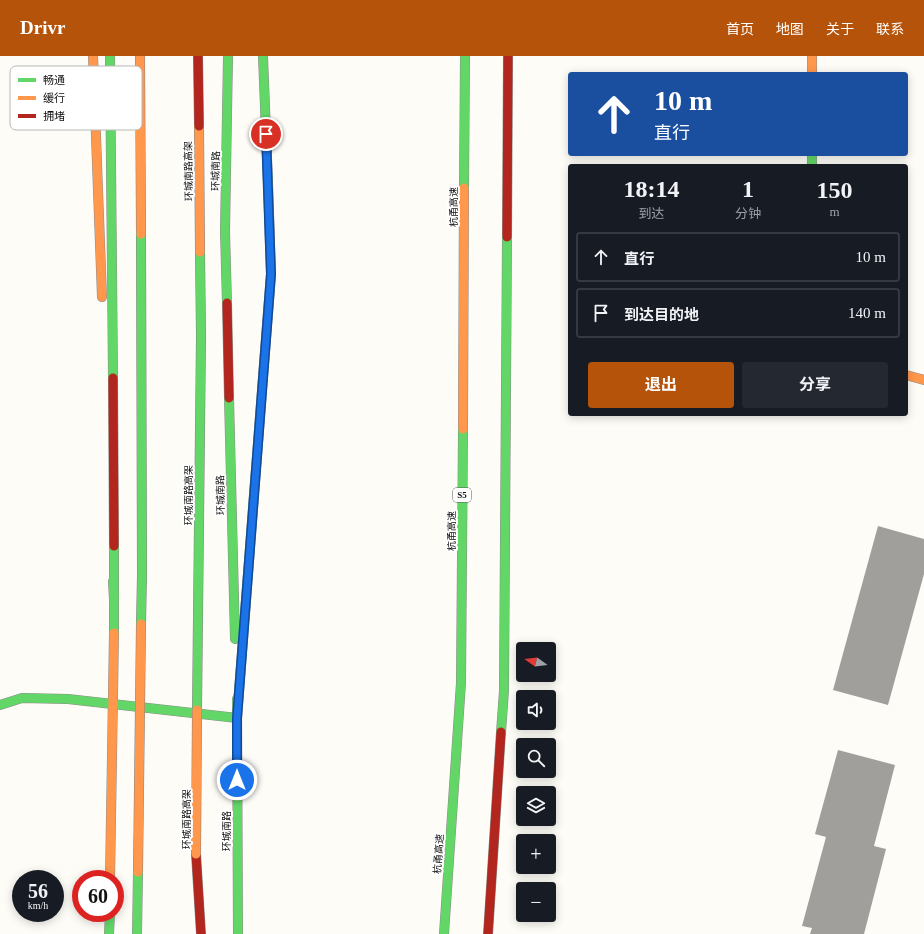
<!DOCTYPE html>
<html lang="zh">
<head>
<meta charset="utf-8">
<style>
	:root { --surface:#171b24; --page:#242831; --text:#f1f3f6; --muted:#9ea1a6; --line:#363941; --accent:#b45309 }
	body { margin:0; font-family:"Times New Roman","Noto Sans SC",serif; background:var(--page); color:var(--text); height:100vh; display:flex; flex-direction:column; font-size:15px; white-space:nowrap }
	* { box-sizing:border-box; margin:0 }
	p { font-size:13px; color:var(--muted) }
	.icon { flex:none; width:22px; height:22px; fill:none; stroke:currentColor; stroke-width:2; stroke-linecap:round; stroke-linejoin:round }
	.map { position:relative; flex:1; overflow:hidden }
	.drawer { position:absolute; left:568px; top:108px; width:340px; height:252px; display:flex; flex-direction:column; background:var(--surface); border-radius:4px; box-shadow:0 2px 10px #0003 }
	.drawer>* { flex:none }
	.top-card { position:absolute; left:568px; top:16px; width:340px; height:84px; border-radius:4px; box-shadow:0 2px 10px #0003; background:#1a4fa0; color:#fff; overflow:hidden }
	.needle { width:26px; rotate:285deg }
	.buttons { position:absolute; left:516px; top:586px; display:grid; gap:8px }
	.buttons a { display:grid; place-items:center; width:40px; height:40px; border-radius:4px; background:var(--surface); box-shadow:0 2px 10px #0003; font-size:20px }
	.speed { position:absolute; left:12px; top:814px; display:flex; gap:8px; font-size:20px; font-weight:700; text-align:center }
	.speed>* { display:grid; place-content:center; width:52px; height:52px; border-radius:50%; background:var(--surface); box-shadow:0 2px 10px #0003; line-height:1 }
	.speed small { font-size:10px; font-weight:400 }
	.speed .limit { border:6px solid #d22; background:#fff; color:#111 }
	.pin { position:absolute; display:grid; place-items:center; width:34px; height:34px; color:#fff; margin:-17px; border:2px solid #fff; border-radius:50%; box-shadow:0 1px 4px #0007 }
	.me { position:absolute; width:44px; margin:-22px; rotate:0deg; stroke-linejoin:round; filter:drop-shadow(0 0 3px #0008) }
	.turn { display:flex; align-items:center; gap:14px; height:84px; padding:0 20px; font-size:18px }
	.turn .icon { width:52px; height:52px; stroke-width:2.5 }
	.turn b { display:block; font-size:28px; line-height:34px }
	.eta { display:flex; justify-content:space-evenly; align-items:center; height:68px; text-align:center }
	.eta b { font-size:24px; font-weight:700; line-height:28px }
	.button { display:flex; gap:8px; margin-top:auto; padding:8px 20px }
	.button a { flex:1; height:46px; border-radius:4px; background:var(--accent); color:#fff; font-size:16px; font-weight:700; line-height:46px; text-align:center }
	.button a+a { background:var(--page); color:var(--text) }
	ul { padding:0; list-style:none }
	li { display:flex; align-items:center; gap:12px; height:50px; margin:0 8px 6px; padding:0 12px; border:2px solid var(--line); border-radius:4px }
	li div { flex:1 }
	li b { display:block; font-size:15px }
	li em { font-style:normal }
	header { display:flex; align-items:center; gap:24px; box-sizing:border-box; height:56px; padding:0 20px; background:var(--accent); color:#fff }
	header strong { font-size:19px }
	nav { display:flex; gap:22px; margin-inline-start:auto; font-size:14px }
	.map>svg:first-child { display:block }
	.building { fill:#a19f9c }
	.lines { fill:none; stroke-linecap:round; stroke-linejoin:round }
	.fast-casing { stroke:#8e8d8b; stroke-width:10 }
	.slow-casing { stroke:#8e8d8b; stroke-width:10 }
	.jam-casing { stroke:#8e8d8b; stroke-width:10 }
	.fast { stroke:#63d668; stroke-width:9 }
	.slow { stroke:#ff974d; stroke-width:9 }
	.jam { stroke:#b3261e; stroke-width:9 }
	.fast-bridge-casing { stroke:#858482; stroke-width:10; stroke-linecap:butt }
	.slow-bridge-casing { stroke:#858482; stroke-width:10; stroke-linecap:butt }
	.jam-bridge-casing { stroke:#858482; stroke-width:10; stroke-linecap:butt }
	.fast-bridge { stroke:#63d668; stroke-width:9 }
	.slow-bridge { stroke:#ff974d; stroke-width:9 }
	.jam-bridge { stroke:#b3261e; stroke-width:9 }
	.route-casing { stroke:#114b97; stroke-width:10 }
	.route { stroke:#1a73e8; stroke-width:7 }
	.labels { text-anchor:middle; stroke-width:4; stroke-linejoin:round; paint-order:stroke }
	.shield { fill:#fff; stroke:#585858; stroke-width:1 }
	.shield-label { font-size:9px; font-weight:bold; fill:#111 }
	.street-label { font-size:10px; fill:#111; stroke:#fff }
	.key { fill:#fff; stroke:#b8b8b8; stroke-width:1 }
	.key-label { font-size:11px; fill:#111 }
</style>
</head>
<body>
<header>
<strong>Drivr</strong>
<nav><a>首页</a><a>地图</a><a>关于</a><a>联系</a></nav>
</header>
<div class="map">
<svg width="924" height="878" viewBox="0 0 924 878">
	<rect width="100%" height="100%" fill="#fdfcf7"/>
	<g class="building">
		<polygon points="878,470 924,483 924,518 888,649 833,634"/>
		<polygon points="838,694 895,709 874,790 886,793 864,878 810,878 812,872 802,870 826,781 815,778"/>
	</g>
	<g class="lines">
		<g class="fast-casing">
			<g id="fast">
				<polyline points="110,0 113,322"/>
				<polyline points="263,0 268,127"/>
				<polyline points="812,98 812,110"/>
				<polyline points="464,132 465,0"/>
				<polyline points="227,247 225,175 228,0"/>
				<polyline points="229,342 235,583"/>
				<polyline points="114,490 114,544"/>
				<polyline points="113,525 114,544 114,577"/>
				<polyline points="237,643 238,878"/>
				<polyline points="0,649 22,642 68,643 237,662"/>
				<polyline points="237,662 262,334"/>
				<polyline points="501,676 504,635 507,181"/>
				<polyline points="109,878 110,857"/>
				<polyline points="137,878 138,816"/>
				<polyline points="444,878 461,627 463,373"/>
			</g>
		</g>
		<g class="slow-casing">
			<g id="slow">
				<polyline points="93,0 102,241"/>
				<polyline points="812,0 812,18"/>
				<polyline points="906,319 924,324"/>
				<polyline points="262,334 271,218 268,127"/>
				<polyline points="463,373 464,132"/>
				<polyline points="110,823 114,577"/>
			</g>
		</g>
		<g class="jam-casing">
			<g id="jam">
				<polyline points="507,181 508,0"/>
				<polyline points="227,247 229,342"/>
				<polyline points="113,322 114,490"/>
				<polyline points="196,798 201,878"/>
				<polyline points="488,878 501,676"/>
			</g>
		</g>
		<use href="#fast" class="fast"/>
		<use href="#slow" class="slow"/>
		<use href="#jam" class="jam"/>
		<g class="fast-bridge-casing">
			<g id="fast-bridge">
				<polyline points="141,178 142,519 141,568"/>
				<polyline points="197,654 201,280 200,196"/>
			</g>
		</g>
		<g class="slow-bridge-casing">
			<g id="slow-bridge">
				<polyline points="140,0 141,178"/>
				<polyline points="199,70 200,196"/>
				<polyline points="196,798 197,654"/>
				<polyline points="138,816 141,568"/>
			</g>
		</g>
		<g class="jam-bridge-casing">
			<polyline id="jam-bridge" points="198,0 199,70"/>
		</g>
		<use href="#fast-bridge" class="fast-bridge"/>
		<use href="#slow-bridge" class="slow-bridge"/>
		<use href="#jam-bridge" class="jam-bridge"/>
	</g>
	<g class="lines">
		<g class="route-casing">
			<polyline id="route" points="237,724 237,662 271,218 266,78"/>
		</g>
		<use href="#route" class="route"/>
	</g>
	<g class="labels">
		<rect class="shield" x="453" y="432" width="18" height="14" rx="3"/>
		<g class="shield-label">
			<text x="462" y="442">S5</text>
		</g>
		<g class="street-label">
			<text transform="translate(188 115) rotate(-91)" y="4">环城南路高架</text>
			<text transform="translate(215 115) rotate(-89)" y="4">环城南路</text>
			<text transform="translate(453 151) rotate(-90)" y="4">杭甬高速</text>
			<text transform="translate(188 439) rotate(-90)" y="4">环城南路高架</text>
			<text transform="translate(220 439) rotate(-91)" y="4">环城南路</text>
			<text transform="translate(451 475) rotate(-90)" y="4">杭甬高速</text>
			<text transform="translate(186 763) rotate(-90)" y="4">环城南路高架</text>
			<text transform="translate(226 775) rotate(-90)" y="4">环城南路</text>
			<text transform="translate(438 798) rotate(-86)" y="4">杭甬高速</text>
		</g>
	</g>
	<rect x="10" y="10" width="132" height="64" rx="6" class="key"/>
	<rect x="18" y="22" width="18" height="4" fill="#63d668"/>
	<rect x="18" y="40" width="18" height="4" fill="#ff974d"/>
	<rect x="18" y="58" width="18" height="4" fill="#b3261e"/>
	<g class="key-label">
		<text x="43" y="28">畅通</text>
		<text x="43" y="46">缓行</text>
		<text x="43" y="64">拥堵</text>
	</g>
</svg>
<div class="buttons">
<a><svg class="needle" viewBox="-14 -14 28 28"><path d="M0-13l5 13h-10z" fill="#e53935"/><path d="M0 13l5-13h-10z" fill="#9ea1a6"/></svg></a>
<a><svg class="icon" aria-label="sound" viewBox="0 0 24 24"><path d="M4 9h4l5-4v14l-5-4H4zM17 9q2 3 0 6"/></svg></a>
<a><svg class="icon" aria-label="search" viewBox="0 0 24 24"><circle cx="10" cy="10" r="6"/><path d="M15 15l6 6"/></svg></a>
<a><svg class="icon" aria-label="layers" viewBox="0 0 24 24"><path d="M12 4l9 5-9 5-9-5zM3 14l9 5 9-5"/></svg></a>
<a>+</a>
<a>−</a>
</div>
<div class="speed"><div>56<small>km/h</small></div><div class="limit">60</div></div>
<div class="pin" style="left:266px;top:78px;background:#d93025"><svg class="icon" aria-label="arrive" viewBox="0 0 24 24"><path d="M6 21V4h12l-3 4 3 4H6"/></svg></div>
<svg class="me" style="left:237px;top:724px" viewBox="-20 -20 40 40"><circle r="17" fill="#1a73e8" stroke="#fff" stroke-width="3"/><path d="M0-11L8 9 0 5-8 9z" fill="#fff"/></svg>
<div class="top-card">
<div class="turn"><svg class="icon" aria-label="ahead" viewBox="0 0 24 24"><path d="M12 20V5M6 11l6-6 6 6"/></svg><div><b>10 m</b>直行</div></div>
</div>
<section class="drawer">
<div class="eta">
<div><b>18:14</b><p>到达</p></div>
<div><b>1</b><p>分钟</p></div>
<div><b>150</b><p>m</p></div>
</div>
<ul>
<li><svg class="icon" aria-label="ahead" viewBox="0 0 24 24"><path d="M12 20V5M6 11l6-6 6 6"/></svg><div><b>直行</b></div><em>10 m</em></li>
<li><svg class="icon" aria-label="arrive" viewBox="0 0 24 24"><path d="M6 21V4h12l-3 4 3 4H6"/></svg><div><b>到达目的地</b></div><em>140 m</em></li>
</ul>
<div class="button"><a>退出</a><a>分享</a></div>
</section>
</div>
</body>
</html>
